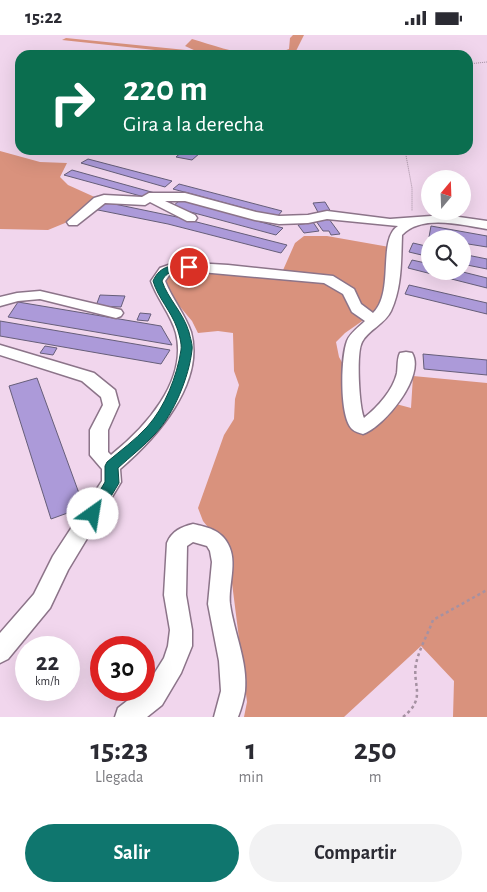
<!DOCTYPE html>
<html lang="es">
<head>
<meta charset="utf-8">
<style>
	:root { --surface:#fff; --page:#f2f2f3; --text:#2b2b33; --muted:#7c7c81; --accent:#0f766e }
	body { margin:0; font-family:"Alegreya Sans",sans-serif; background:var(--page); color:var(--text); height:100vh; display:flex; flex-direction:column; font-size:19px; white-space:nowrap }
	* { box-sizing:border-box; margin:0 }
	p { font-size:16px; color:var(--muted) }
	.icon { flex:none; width:28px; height:28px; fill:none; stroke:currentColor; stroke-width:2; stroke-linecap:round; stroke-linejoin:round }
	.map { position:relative; height:682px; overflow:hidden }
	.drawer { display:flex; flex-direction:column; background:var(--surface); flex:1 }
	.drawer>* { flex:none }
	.hud { position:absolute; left:15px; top:15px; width:458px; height:105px; border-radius:15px; box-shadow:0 5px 20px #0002; background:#0b6e4f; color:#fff; overflow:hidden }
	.needle { width:32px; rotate:19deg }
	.tools { position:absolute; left:421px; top:135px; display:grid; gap:10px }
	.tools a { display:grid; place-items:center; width:50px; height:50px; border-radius:50%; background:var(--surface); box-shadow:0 5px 20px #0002; font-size:25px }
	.speed { position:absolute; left:15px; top:601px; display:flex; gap:10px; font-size:25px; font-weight:700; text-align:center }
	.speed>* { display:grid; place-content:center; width:65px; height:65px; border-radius:50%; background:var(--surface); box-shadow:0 5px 20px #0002; line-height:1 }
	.speed small { font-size:12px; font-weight:400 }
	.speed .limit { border:8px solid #d22; background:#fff; color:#111 }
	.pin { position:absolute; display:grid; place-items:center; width:42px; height:42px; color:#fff; margin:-21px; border:2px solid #fff; border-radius:50%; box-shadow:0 1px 5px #0007 }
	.me { position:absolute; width:55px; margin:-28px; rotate:32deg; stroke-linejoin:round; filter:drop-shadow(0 0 4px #0008) }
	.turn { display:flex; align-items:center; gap:18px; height:105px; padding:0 25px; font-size:22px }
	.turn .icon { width:65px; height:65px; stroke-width:2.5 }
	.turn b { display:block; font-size:35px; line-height:42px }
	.eta { display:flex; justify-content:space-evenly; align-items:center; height:85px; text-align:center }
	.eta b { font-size:30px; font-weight:700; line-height:35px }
	.primary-button { display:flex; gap:10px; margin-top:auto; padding:10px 25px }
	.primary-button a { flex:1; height:58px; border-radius:30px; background:var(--accent); color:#fff; font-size:20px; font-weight:700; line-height:58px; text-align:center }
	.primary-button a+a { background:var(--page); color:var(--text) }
	.status { display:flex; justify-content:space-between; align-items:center; height:35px; padding:0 25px; background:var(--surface); direction:ltr }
	.status svg { height:14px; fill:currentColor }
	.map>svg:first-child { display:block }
	.forest { fill:#d9927d }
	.building { fill:#ac9ad9; stroke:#665e79 }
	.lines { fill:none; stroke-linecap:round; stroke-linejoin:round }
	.minor-casing { stroke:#8c7489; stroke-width:3 }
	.path-far1 { stroke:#a591a2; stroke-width:1; stroke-dasharray:1 1; stroke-linecap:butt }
	.path { stroke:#a591a2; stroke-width:2.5; stroke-dasharray:3 3; stroke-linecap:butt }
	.minor { fill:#fff; fill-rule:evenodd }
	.route { fill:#0f766e; stroke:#0a4d48 }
</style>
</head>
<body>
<div class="status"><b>15:22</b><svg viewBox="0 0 49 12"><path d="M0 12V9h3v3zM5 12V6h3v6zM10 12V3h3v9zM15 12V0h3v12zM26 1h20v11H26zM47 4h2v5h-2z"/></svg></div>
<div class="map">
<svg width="487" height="682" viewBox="0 0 487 682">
	<rect width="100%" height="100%" fill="#f1d6ed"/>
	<g class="forest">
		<path d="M293,0H304L296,16L302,20H190L192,19L62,5L66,3L196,16L185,11L192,4C222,13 258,27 289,14L290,3Z"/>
		<polygon points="0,116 40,127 67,128 60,142 68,150 99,164 65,188 48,195 0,194"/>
		<polygon points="304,201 327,201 395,213 378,275 345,298 336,307 339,322 345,333 354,394 365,398 376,391 396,369 411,373 413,341 487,348 487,682 453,682 454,646 421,611 344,682 244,682 247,667 232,548 232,522 203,486 198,473 224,400 234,384 235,364 239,350 234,336 233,298 218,296 198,298 192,286 170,260 165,242 174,236 186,234 280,242 295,208"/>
	</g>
	<g class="building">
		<polygon points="184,115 186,115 200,118 192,125 176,122"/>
		<polygon points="88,124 172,146 165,152 81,128"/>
		<polygon points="72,135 155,158 148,163 64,140"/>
		<polygon points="179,149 282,176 277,182 173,154"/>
		<polygon points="180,165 283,193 276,200 172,172"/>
		<polygon points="100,166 177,182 287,210 281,218 168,189 93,174"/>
		<polygon points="325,167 331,177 319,179 313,168"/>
		<polygon points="329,184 340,199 331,200 329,196 323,196 316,186"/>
		<polygon points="313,187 319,196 304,198 298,190"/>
		<polygon points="431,191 487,201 487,212 462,208 462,204 429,202"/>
		<polygon points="413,208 430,212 430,222 409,217"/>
		<polygon points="462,219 487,224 487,234 462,229"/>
		<polygon points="412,225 430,229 430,236 459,236 487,243 487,253 408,233"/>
		<polygon points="409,250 487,268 487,279 405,259"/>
		<polygon points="100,260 125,261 121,272 96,271"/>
		<polygon points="18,267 161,291 172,310 8,282"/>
		<polygon points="140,278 151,279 148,286 137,285"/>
		<polygon points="0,286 170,315 161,329 0,301"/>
		<polygon points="45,311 57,313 53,320 40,318"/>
		<polygon points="423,319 487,325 487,340 424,334"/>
		<polygon points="37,343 84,472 51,484 9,351"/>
	</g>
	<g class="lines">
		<g class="minor-casing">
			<g id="minor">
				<path d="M149,158H185L256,177L279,181L308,180L327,176L390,184L445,180L487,186V194C462,190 422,179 402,200C401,226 402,252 391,276C385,289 368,295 362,307C356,318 359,371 364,383C378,372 393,355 397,338C398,331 397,324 400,318L406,317L412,318C426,341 384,392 363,399C360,398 355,397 352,394C339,381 341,322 347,306C350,298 359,292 365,286L352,277L343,259L324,248L179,235L170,239L165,246C172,264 185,279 191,297C205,349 156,403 120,434L121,447L68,535L50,573L8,624L0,628V598L34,559L53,521L102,446V434L90,420V395L103,370L101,362L82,346L0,320V310L94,338L115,355L119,370L108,395V417L111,420C145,393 188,346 176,298C171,279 157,264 151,246L160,233L177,227L228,230L333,241L354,254L361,269L373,278C395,257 377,204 398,191L327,184L308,188L279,189L255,185L185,166H165L195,180L197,183L195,186H187L150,167L145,170L105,168L77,190H69L67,187L94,163L104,160L142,162Z"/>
				<polygon points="40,256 121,275 123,278 121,281 116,283 40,264 18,266 0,271 0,262 17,258"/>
				<path d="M193,489C207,492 221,495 228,509C238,527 228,550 230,569C234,598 248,627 245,656C244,664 241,674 238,682H214L221,656L219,626L208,569L212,527L210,516L207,511L193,507L187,511L186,560L192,595V611L181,638L162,670L147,682H115L118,673L141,655H144L164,623L168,611L170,595L164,560L167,508C172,496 181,492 193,489Z"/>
			</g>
		</g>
		<g class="path-far1">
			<polyline points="468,29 487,27"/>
			<polyline points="405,115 412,153 412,176"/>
		</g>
		<path class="path" d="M403,682C427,663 412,651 416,629C419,614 428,599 433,585L487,555"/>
		<use href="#minor" class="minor"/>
	</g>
	<path class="route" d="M189,229L192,230V234C181,236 168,233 162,246C168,264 183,277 189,297C190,302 193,310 192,315C189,342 174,379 155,399C144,411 130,422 118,433L119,448L98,483L93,485L88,483L86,479L105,447V431L107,427C120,416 135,405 147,392C165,372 177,341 181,315C182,309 179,299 177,293C171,276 158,263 153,246C160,230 173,230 189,229Z"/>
</svg>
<div class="tools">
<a><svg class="needle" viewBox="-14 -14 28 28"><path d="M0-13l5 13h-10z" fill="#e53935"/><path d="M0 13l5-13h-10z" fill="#7c7c81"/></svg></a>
<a><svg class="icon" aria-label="search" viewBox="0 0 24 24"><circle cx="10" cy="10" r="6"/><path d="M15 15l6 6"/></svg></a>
</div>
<div class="speed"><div>22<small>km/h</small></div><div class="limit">30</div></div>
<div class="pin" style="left:189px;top:232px;background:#d93025"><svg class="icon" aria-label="arrive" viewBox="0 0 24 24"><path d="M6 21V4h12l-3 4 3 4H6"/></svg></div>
<svg class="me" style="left:93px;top:479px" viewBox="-20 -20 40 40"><circle r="19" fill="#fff"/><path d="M0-13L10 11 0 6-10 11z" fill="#0f766e"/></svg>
<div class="hud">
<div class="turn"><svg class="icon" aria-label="right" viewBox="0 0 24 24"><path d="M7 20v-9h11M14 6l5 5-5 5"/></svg><div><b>220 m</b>Gira a la derecha</div></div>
</div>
</div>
<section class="drawer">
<div class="eta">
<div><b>15:23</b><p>Llegada</p></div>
<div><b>1</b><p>min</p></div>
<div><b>250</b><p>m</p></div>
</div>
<div class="primary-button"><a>Salir</a><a>Compartir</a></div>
</section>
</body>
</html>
